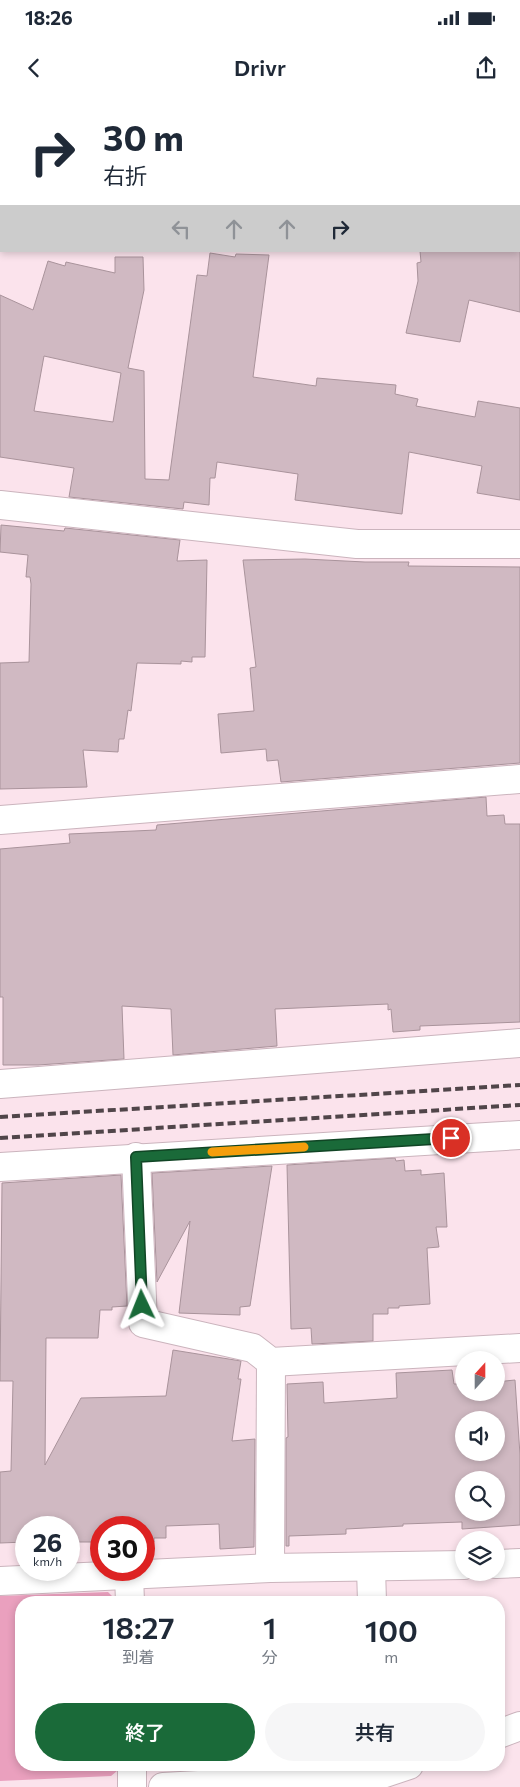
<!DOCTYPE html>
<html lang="ja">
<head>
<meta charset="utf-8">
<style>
	:root { --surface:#fff; --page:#f6f6f7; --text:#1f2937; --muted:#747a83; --accent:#1a6a39 }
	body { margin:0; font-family:Commissioner,"Noto Sans JP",sans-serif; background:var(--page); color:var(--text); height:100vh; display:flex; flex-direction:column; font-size:19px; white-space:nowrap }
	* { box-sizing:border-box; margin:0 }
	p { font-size:16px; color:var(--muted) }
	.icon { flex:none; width:28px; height:28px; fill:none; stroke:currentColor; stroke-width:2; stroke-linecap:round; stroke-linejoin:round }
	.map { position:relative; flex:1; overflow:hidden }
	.side { position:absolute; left:15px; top:1496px; width:490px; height:175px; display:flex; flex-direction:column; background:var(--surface); border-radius:20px; box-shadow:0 2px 8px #0003 }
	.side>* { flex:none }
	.banner { position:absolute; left:0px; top:0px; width:520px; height:152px; box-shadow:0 2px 8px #0003; background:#fff; color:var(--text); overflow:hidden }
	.needle { width:32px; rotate:21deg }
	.tools { position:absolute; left:455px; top:1251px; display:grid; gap:10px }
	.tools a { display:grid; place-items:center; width:50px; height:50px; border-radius:50%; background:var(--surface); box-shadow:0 2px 8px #0003; font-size:25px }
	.speed { position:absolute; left:15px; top:1416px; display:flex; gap:10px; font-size:25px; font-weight:700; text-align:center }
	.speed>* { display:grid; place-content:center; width:65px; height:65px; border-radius:50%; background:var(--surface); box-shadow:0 2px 8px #0003; line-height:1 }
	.speed small { font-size:12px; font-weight:400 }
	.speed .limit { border:8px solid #d22; background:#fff; color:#111 }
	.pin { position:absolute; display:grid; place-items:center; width:42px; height:42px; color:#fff; margin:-21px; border:2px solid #fff; border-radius:50%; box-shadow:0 1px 5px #0007 }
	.me { position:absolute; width:55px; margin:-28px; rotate:358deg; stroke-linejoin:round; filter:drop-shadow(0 0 4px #0008) }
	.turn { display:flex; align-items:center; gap:18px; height:105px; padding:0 20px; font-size:22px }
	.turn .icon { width:65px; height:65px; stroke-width:2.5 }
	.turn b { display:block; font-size:35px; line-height:42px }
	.lanes { display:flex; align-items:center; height:48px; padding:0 20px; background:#0003; justify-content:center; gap:25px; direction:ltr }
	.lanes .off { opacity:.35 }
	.eta { display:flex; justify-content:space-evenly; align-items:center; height:85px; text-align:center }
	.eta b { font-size:30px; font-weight:600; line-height:35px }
	.primary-button { display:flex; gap:10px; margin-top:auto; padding:10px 20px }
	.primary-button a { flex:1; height:58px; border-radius:30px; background:var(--accent); color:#fff; font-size:20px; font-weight:600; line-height:58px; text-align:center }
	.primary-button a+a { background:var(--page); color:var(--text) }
	.status { display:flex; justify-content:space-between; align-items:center; height:35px; padding:0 25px; background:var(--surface); direction:ltr }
	.status svg { height:14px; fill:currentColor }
	header { display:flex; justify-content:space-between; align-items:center; height:65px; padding:0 20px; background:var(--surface); font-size:22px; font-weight:600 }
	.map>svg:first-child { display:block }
	.green { fill:#eaa0be }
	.building { fill:#d0b9c2; stroke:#a9939b; fill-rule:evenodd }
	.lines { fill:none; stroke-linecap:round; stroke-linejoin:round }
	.minor-casing { stroke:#cbb4bd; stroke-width:30 }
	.minor { stroke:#fff; stroke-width:28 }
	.rail { stroke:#504549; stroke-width:4; stroke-dasharray:8 4; stroke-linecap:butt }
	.route-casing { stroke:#114525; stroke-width:12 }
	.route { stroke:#1a6a39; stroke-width:9 }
	.slow { stroke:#f59e0b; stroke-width:9 }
</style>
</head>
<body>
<div class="status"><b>18:26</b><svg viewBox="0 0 49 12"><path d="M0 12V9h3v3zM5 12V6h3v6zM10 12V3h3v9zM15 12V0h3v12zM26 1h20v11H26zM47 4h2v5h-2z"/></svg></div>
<header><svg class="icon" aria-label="back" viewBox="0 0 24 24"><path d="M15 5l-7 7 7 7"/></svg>Drivr<svg class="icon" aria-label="share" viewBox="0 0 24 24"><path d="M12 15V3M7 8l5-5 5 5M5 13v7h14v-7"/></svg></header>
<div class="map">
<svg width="520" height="1687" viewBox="0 0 520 1687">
	<rect width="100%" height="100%" fill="#fbe3ec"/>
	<g class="green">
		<polygon points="0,0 41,0 1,1 0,80"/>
		<polygon points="108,1492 118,1502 21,1502 21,1665 123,1666 111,1676 0,1681 0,1496"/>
	</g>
	<g class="building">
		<polygon points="420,151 520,151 520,212 469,200 460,242 406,233 418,181 417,163 421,162"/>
		<path d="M210,153L235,157L236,154L269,155L253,277L316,286L317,278L396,285L395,294L418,299L416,306L475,317L478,301L520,308V400L477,393L482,366L409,352L402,414L295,400L298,374L217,362L215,378H210L209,405L184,402L183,409L69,397L74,368L0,357V195L33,210L48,161L65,166L66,162L115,173V157H143L144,190L128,268L144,271L145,379L169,380L197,175L207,176ZM44,256L121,273L113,322L34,311Z"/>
		<polygon points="1,425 64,431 65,428 180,440 177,461 207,460 205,557 192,557 192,562 181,561 181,564 137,563 131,611 128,610 124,639 119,639 118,652 83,650 87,687 0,689 0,563 29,562 31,484 30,477 26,477 28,455 0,452"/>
		<polygon points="305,459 365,462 409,462 408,466 520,467 520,663 281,682 278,660 267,661 266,649 221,653 218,614 254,611 250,568 256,567 243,460"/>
		<polygon points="486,697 487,716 504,715 505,724 520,724 520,922 420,926 420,930 393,932 391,909 388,910 388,904 275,909 277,946 173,955 171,909 122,906 124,959 38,965 3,965 3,897 0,897 0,749 70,743 69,734 156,730 157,725"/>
		<polygon points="395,1058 396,1061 404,1060 405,1071 421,1070 421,1075 444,1073 447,1127 436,1127 439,1147 427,1148 430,1204 399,1206 399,1208 388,1208 388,1214 373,1214 373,1241 312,1244 311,1228 291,1229 287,1065"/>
		<polygon points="272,1066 250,1206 240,1207 240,1215 179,1213 190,1121 157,1182 152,1073"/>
		<polygon points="121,1075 127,1206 112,1207 112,1210 100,1210 98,1238 46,1238 45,1365 81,1298 166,1296 173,1250 241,1261 238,1279 241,1279 232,1341 255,1339 254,1447 220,1449 219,1424 166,1426 166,1438 154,1438 154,1442 144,1442 144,1428 101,1428 101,1442 69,1442 69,1428 26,1428 26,1442 0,1443 0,1372 11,1371 13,1281 0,1281 2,1083"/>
		<path d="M452,1270L454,1284H464V1292H496V1282L515,1280L520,1355V1425L462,1429V1422L403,1424V1426L346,1429V1434L289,1436V1446H286V1338L288,1337L287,1284L323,1282L324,1303L397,1298L396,1273ZM464,1320H496V1352H464ZM464,1380H496V1412H464Z"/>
	</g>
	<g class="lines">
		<g class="minor-casing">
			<g id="minor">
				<polyline points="62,1 62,0"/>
				<polyline points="0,123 1,121"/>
				<polyline points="519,126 520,126"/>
				<polyline points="0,405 357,444 520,444"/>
				<polyline points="0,720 520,679"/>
				<polyline points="0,984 520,943"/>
				<polyline points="136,1057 143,1223 253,1248 271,1262 520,1248"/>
				<polyline points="0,1067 520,1035"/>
				<polyline points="496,1464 520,1463"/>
				<polyline points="270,1468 271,1262"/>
				<polyline points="371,1468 372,1502"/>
				<polyline points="129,1475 130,1502"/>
				<polyline points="0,1481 270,1468 464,1465"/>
				<polyline points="499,1634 520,1626"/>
				<polyline points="132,1665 132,1687"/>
				<polyline points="163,1687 379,1675 409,1665"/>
			</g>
		</g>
		<use href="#minor" class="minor"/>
		<g class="rail">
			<polyline points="0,1017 520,985"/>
			<polyline points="0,1038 520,1005"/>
		</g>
	</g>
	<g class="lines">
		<g class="route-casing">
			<polyline id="route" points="142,1205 136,1057 451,1038"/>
		</g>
		<use href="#route" class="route"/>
		<polyline class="slow" points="212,1052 304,1047"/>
	</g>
</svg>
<div class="tools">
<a><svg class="needle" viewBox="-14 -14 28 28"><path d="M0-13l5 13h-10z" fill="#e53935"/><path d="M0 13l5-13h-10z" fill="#747a83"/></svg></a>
<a><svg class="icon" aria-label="sound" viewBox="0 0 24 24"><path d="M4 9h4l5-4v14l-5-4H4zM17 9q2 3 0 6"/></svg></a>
<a><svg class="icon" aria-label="search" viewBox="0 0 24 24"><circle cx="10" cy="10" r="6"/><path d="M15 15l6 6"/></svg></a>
<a><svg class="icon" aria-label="layers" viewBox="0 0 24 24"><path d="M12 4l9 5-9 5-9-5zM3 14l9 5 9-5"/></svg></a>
</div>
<div class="speed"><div>26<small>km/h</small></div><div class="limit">30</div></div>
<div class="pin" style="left:451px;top:1038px;background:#d93025"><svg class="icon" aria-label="arrive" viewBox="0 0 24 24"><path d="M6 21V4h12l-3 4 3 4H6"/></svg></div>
<svg class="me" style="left:142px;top:1205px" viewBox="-20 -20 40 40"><path d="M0-17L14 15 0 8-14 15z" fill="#1a6a39" stroke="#fff" stroke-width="4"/></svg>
<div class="banner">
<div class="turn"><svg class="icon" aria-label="right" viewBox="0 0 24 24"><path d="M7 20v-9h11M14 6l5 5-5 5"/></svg><div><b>30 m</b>右折</div></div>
<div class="lanes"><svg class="icon off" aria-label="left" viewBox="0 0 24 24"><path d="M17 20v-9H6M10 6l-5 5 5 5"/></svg><svg class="icon off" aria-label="ahead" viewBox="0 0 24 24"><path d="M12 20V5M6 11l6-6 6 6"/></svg><svg class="icon off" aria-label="ahead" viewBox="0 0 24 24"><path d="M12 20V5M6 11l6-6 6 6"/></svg><svg class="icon" aria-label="right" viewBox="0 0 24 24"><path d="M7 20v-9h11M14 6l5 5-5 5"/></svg></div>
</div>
<section class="side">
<div class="eta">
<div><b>18:27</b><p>到着</p></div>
<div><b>1</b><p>分</p></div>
<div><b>100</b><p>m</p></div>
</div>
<div class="primary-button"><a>終了</a><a>共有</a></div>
</section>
</div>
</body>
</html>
